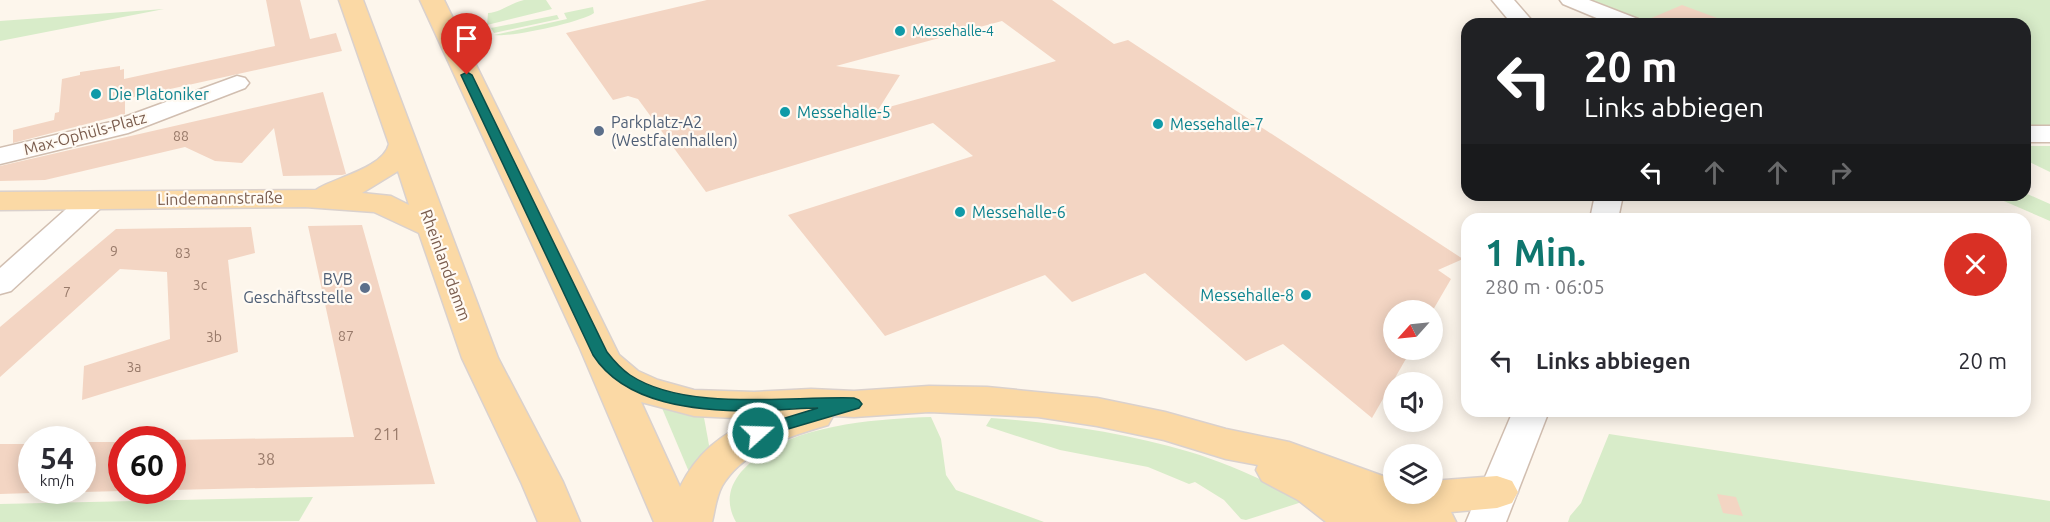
<!DOCTYPE html>
<html lang="de">
<head>
<meta charset="utf-8">
<style>
	:root { --surface:#fff; --page:#f7f7f7; --text:#2b2b33; --muted:#7c7c81; --accent:#0f766e }
	body { margin:0; font-family:Ubuntu,sans-serif; background:var(--page); color:var(--text); height:100vh; display:flex; flex-direction:column; font-size:22px; white-space:nowrap }
	* { box-sizing:border-box; margin:0 }
	p { font-size:20px; color:var(--muted) }
	.icon { flex:none; width:33px; height:33px; fill:none; stroke:currentColor; stroke-width:2; stroke-linecap:round; stroke-linejoin:round }
	.map { position:relative; flex:1; overflow:hidden }
	.sheet { position:absolute; left:1461px; top:213px; width:570px; height:204px; display:flex; flex-direction:column; background:var(--surface); border-radius:18px; box-shadow:0 3px 15px #0003 }
	.sheet>* { flex:none }
	.guide { position:absolute; left:1461px; top:18px; width:570px; height:183px; border-radius:18px; box-shadow:0 3px 15px #0003; background:#202124; color:#fff; overflow:hidden }
	.needle { width:39px; rotate:243deg }
	.buttons { position:absolute; left:1383px; top:300px; display:grid; gap:12px }
	.buttons a { display:grid; place-items:center; width:60px; height:60px; border-radius:50%; background:var(--surface); box-shadow:0 3px 15px #0003; font-size:30px }
	.speed { position:absolute; left:18px; top:426px; display:flex; gap:12px; font-size:30px; font-weight:700; text-align:center }
	.speed>* { display:grid; place-content:center; width:78px; height:78px; border-radius:50%; background:var(--surface); box-shadow:0 3px 15px #0003; line-height:1 }
	.speed small { font-size:15px; font-weight:400 }
	.speed .limit { border:9px solid #d22; background:#fff; color:#111 }
	.pin { position:absolute; display:grid; place-items:center; width:51px; height:51px; color:#fff; margin:-62px -26px; border-radius:50% 50% 50% 0; rotate:-45deg; box-shadow:0 0 6px #0007 }
	.pin .icon { rotate:45deg }
	.me { position:absolute; width:66px; margin:-33px; rotate:70deg; stroke-linejoin:round; filter:drop-shadow(0 0 4px #0008) }
	.turn { display:flex; align-items:center; gap:21px; height:126px; padding:0 24px; font-size:27px }
	.turn .icon { width:78px; height:78px; stroke-width:2.5 }
	.turn b { display:block; font-size:42px; line-height:51px }
	.lanes { display:flex; align-items:center; height:57px; padding:0 24px; background:#0003; justify-content:center; gap:30px; direction:ltr }
	.lanes .off { opacity:.35 }
	.round { display:grid; place-items:center; flex:none; width:63px; height:63px; border-radius:32px; background:var(--page) }
	.head { display:flex; align-items:center; justify-content:space-between; height:102px; padding:0 24px }
	h1 { font-size:36px; font-weight:700; line-height:45px; color:var(--accent) }
	ul { padding:0; list-style:none }
	li { display:flex; align-items:center; gap:18px; height:90px; padding:0 24px }
	li div { flex:1 }
	li b { display:block; font-size:22px }
	li em { font-style:normal }
	.map>svg:first-child { display:block }
	.green { fill:#d8ecc9 }
	.building { fill:#f3d5c3; fill-rule:evenodd }
	.lines { fill:none; stroke-linecap:round; stroke-linejoin:round }
	.minor-casing { stroke:#d1beb0; stroke-width:3 }
	.major-casing { stroke:#dad1cd; stroke-width:3 }
	.minor { fill:#fff; fill-rule:evenodd }
	.major { fill:#fbd9a5; fill-rule:evenodd }
	.route { fill:#0f766e; stroke:#0a4d48; stroke-width:1.5 }
	.culture-dot { fill:#0f9aa8; stroke:#fffaf3; stroke-width:2 }
	.service-dot { fill:#5c6f8a; stroke:#fffaf3; stroke-width:2 }
	.labels { text-anchor:middle; stroke-width:4.5; stroke-linejoin:round; paint-order:stroke }
	.far-culture-label { font-size:14px; fill:#0d838f; stroke:#fffaf3; text-anchor:start }
	.number-label { font-size:14px; fill:#987a6a }
	.culture-label { font-size:16px; fill:#0d838f; stroke:#fffaf3; text-anchor:start }
	.service-label { font-size:16px; fill:#4e5e75; stroke:#fffaf3; text-anchor:start }
	.street-label { font-size:16px; fill:#7a5c4d; stroke:#fffaf3 }
	.near-number-label { font-size:16px; fill:#987a6a }
</style>
</head>
<body>
<div class="map">
<svg width="2050" height="522" viewBox="0 0 2050 522">
	<rect width="100%" height="100%" fill="#fdf6ec"/>
	<g class="green">
		<path d="M524,0H546L552,9L487,25L488,13C502,12 510,3 524,0Z"/>
		<polygon points="1568,0 2050,0 2050,132 2025,131 2025,24 1630,24"/>
		<path d="M593,7L594,13C582,22 509,38 494,35L567,19L564,13Z"/>
		<polygon points="164,9 0,41 0,21"/>
		<polygon points="557,15 559,19 494,33 491,28"/>
		<polygon points="2025,146 2050,146 2050,172 2025,160"/>
		<polygon points="2025,193 2050,204 2050,221 1990,195 2025,195"/>
		<polygon points="662,408 703,412 711,456 689,472"/>
		<path d="M931,417L941,439L946,475L956,490L1044,522H736C726,504 728,488 741,472C781,425 874,419 931,417Z"/>
		<path d="M991,418C1059,423 1125,433 1190,452C1227,463 1262,480 1297,496L1302,502L1246,520L1241,519L1224,500L1195,482L1189,484L1148,467L1060,450L986,426Z"/>
		<polygon points="1609,434 2050,501 2050,522 1568,522 1570,516 1581,503"/>
		<polygon points="313,497 299,521 0,522 0,504"/>
	</g>
	<g class="building">
		<polygon points="266,0 300,0 310,39 336,33 342,51 125,99 125,114 13,143 13,130 54,120 55,113 59,112 62,79 80,75 80,72 120,66 120,70 124,69 124,79 275,46"/>
		<path d="M707,0H1052L1114,44L1128,40L1463,259L1438,270L1451,279L1433,310H1394V350H1411L1372,418L1283,344L1246,361L1145,273L1072,302L1045,275L885,336L788,215L973,156L933,123L706,192L638,99L628,96L613,100L566,33ZM1002,21L1056,61L878,110L900,75L836,66Z"/>
		<polygon points="1682,5 1728,22 1728,24 1643,24 1642,22"/>
		<polygon points="323,92 346,174 342,175 283,176 274,128 242,163 215,161 185,147 45,180 0,181 0,166"/>
		<polygon points="362,225 435,484 172,490 172,440 354,437 308,226"/>
		<polygon points="251,227 255,253 228,260 238,352 82,400 84,366 170,339 167,272 120,269 0,377 0,327 116,229"/>
		<polygon points="82,442 122,442 122,491 82,492"/>
		<polygon points="0,444 32,444 32,493 0,494"/>
		<polygon points="1717,494 1736,497 1743,516 1723,513"/>
	</g>
	<g class="lines">
		<g class="minor-casing">
			<g id="minor">
				<polygon points="1492,0 1514,0 1535,24 1512,24"/>
				<polygon points="1560,0 1589,0 1638,19 1641,24 1611,24 1563,4"/>
				<polygon points="237,76 245,78 249,83 245,88 128,133 0,164 0,148 111,122"/>
				<rect x="2025" y="126" width="25" height="16"/>
				<polygon points="93,192 103,194 107,200 103,206 11,291 0,294 0,268 83,194"/>
				<polygon points="1595,195 1623,195 1618,219 1590,219"/>
				<polygon points="1513,411 1549,411 1506,522 1466,522"/>
			</g>
		</g>
		<g class="major-casing">
			<g id="major">
				<path d="M339,0H363L498,358L563,482L580,522H538L521,482L462,358L419,233L374,212L305,207L0,210V192L316,190C332,178 383,169 389,144ZM398,171L409,205L391,196L362,193Z"/>
				<path d="M420,0H444L619,355L638,371L658,380L694,390L754,392L811,389L854,391L929,386L987,387L1097,398L1165,412L1226,429L1289,442L1394,480V494H1432V481L1497,476L1512,481L1518,492L1512,503L1497,508L1451,512L1456,522H1326L1298,500L1262,481L1256,470L1258,465L1226,459L1164,440L1097,426L1038,417L929,412L854,417L833,416L828,425C790,436 743,450 722,486C716,497 715,510 712,522H654L579,346ZM641,402L694,416L755,419C721,434 697,453 680,487Z"/>
			</g>
		</g>
		<use href="#minor" class="minor"/>
		<use href="#major" class="major"/>
	</g>
	<path class="route" d="M467,72L472,75L607,352C614,361 621,369 630,375C686,412 788,396 854,398L859,400L862,404L859,408L758,438L752,437L749,433L752,428L818,408C796,407 774,412 753,411C698,411 625,405 593,355L461,75Z"/>
	<g class="culture-dot">
		<circle cx="900" cy="31" r="6"/>
		<circle cx="96" cy="94" r="6"/>
		<circle cx="785" cy="112" r="6"/>
		<circle cx="1158" cy="124" r="6"/>
		<circle cx="960" cy="212" r="6"/>
		<circle cx="1306" cy="295" r="6"/>
	</g>
	<g class="service-dot">
		<circle cx="599" cy="131" r="6"/>
		<circle cx="365" cy="288" r="6"/>
	</g>
	<g class="labels">
		<g class="far-culture-label">
			<text x="912" y="36">Messehalle-4</text>
		</g>
		<g class="number-label">
			<text x="181" y="141">88</text>
			<text x="114" y="256">9</text>
			<text x="183" y="258">83</text>
			<text x="200" y="290">3c</text>
			<text x="67" y="297">7</text>
			<text x="346" y="341">87</text>
			<text x="214" y="342">3b</text>
			<text x="134" y="372">3a</text>
		</g>
		<g class="culture-label">
			<text x="108" y="100">Die Platoniker</text>
			<text x="797" y="118">Messehalle-5</text>
			<text x="1170" y="130">Messehalle-7</text>
			<text x="972" y="218">Messehalle-6</text>
			<text x="1294" y="301" text-anchor="end">Messehalle-8</text>
		</g>
		<g class="service-label">
			<text x="611" y="128">Parkplatz-A2<tspan x="611" dy="18">(Westfalenhallen)</tspan></text>
			<text x="353" y="285" text-anchor="end">BVB<tspan x="353" dy="18">Geschäftsstelle</tspan></text>
		</g>
		<g class="street-label">
			<text transform="translate(85 133) rotate(-15)" y="6">Max-Ophüls-Platz</text>
			<text transform="translate(220 198) rotate(-1)" y="6">Lindemannstraße</text>
			<text transform="translate(446 265) rotate(70)" y="6">Rheinlanddamm</text>
		</g>
		<g class="near-number-label">
			<text x="387" y="440">211</text>
			<text x="266" y="465">38</text>
		</g>
	</g>
</svg>
<div class="buttons">
<a><svg class="needle" viewBox="-14 -14 28 28"><path d="M0-13l5 13h-10z" fill="#e53935"/><path d="M0 13l5-13h-10z" fill="#7c7c81"/></svg></a>
<a><svg class="icon" aria-label="sound" viewBox="0 0 24 24"><path d="M4 9h4l5-4v14l-5-4H4zM17 9q2 3 0 6"/></svg></a>
<a><svg class="icon" aria-label="layers" viewBox="0 0 24 24"><path d="M12 4l9 5-9 5-9-5zM3 14l9 5 9-5"/></svg></a>
</div>
<div class="speed"><div>54<small>km/h</small></div><div class="limit">60</div></div>
<div class="pin" style="left:467px;top:75px;background:#d93025"><svg class="icon" aria-label="arrive" viewBox="0 0 24 24"><path d="M6 21V4h12l-3 4 3 4H6"/></svg></div>
<svg class="me" style="left:758px;top:433px" viewBox="-20 -20 40 40"><circle r="17" fill="#0f766e" stroke="#fff" stroke-width="3"/><path d="M0-11L8 9 0 5-8 9z" fill="#fff"/></svg>
<div class="guide">
<div class="turn"><svg class="icon" aria-label="left" viewBox="0 0 24 24"><path d="M17 20v-9H6M10 6l-5 5 5 5"/></svg><div><b>20 m</b>Links abbiegen</div></div>
<div class="lanes"><svg class="icon" aria-label="left" viewBox="0 0 24 24"><path d="M17 20v-9H6M10 6l-5 5 5 5"/></svg><svg class="icon off" aria-label="ahead" viewBox="0 0 24 24"><path d="M12 20V5M6 11l6-6 6 6"/></svg><svg class="icon off" aria-label="ahead" viewBox="0 0 24 24"><path d="M12 20V5M6 11l6-6 6 6"/></svg><svg class="icon off" aria-label="right" viewBox="0 0 24 24"><path d="M7 20v-9h11M14 6l5 5-5 5"/></svg></div>
</div>
<section class="sheet">
<div class="head"><div><h1>1 Min.</h1><p>280 m · 06:05</p></div><a class="round" style="background:#d93025;color:#fff"><svg class="icon" aria-label="close" viewBox="0 0 24 24"><path d="M6 6l12 12M18 6L6 18"/></svg></a></div>
<ul>
<li><svg class="icon" aria-label="left" viewBox="0 0 24 24"><path d="M17 20v-9H6M10 6l-5 5 5 5"/></svg><div><b>Links abbiegen</b></div><em>20 m</em></li>
</ul>
</section>
</div>
</body>
</html>
